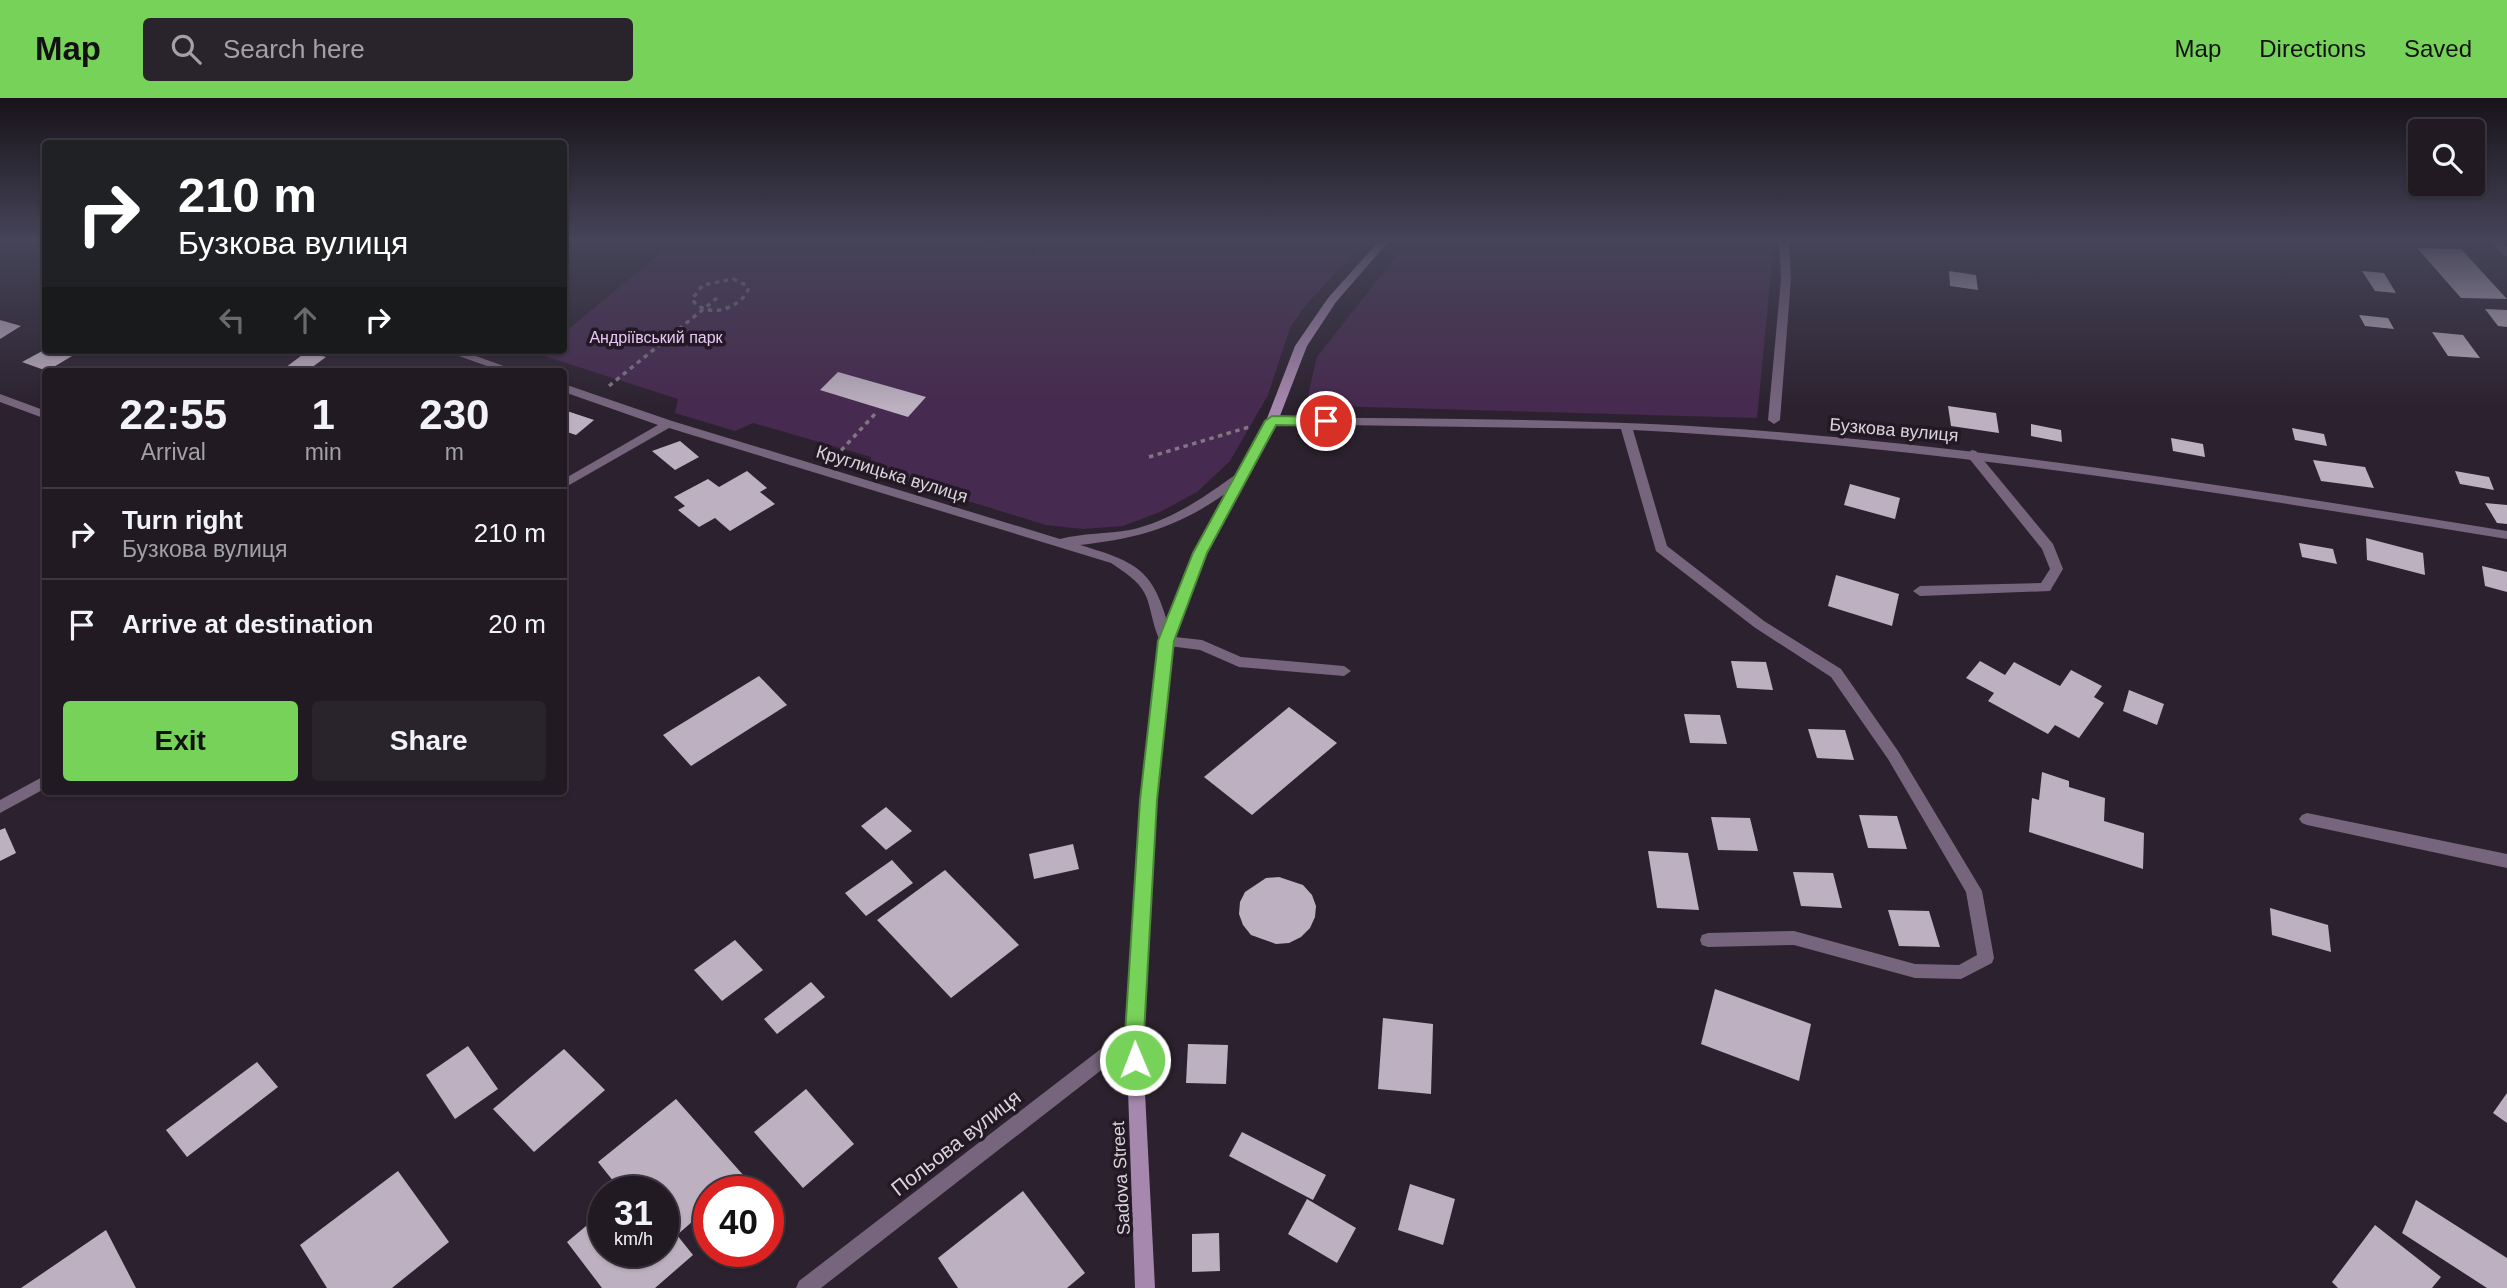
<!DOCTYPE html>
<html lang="en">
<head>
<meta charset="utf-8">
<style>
	:root { --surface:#211a23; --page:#29232b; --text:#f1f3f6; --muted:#a2a1a6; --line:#3e3841; --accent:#77d259 }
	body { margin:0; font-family:Arial,sans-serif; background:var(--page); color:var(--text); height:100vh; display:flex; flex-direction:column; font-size:26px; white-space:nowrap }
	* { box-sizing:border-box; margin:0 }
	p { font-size:23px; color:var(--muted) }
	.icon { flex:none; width:38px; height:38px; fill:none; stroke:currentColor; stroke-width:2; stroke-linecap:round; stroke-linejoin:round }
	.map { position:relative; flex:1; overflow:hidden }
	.details { position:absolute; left:42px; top:270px; width:525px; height:427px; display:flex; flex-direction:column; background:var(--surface); border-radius:7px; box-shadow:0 2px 5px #0004,0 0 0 2px var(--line) }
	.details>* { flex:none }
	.banner { position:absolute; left:42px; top:42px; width:525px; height:214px; border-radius:7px; box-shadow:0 2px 5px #0004,0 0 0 2px var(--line); background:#202124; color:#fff; overflow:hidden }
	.fabs { position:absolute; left:2408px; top:21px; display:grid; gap:14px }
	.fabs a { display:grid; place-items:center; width:77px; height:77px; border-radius:7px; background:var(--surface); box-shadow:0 2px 5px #0004,0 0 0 2px var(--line); font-size:35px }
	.speed { position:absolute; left:588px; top:1078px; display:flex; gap:14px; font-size:35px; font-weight:700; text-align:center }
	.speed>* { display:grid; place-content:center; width:91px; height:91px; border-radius:50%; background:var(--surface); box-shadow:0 2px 5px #0004,0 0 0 2px var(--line); line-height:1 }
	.speed small { font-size:18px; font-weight:400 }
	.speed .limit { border:10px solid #d22; background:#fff; color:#111 }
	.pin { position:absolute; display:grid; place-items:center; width:60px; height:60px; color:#fff; margin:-30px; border:4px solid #fff; border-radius:50%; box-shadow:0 2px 7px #0007 }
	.me { position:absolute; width:77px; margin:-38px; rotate:359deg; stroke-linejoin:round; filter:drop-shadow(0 0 5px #0008) }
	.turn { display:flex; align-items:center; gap:24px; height:147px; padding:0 21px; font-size:32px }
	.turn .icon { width:91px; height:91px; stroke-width:2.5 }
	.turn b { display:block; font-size:49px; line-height:60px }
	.lanes { display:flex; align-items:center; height:66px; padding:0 21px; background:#0003; justify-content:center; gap:35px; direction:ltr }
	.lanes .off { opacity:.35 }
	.eta { display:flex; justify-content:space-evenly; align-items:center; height:119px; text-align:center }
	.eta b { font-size:42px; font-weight:700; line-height:49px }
	.button { display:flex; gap:14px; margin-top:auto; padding:14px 21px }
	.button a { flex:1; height:80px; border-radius:7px; background:var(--accent); color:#111; font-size:28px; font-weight:700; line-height:80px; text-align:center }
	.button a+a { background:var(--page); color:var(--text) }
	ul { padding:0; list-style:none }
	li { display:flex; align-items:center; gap:21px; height:91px; padding:0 21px; border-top:2px solid var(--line) }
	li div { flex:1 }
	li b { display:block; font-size:26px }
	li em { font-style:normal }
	header { display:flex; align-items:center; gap:42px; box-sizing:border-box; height:98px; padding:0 35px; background:var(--accent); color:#111 }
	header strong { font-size:33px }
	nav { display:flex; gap:38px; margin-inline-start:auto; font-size:24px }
	.search { width:490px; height:63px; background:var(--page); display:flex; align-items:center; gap:18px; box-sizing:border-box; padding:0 24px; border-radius:7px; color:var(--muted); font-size:26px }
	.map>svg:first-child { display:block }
	.green { fill:#472a4f }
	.building { fill:#bdb0c0 }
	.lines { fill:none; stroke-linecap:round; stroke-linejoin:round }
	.path { stroke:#7f7782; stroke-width:3.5; stroke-dasharray:4.5 4.5; stroke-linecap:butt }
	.lane { fill:#77657d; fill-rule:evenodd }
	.street { fill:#77657d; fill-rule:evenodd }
	.secondary { fill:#a688ae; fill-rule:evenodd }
	.route { fill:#77d259; stroke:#4d883a; stroke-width:2 }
	.labels { text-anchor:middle; stroke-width:7; stroke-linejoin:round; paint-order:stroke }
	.far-park-label { font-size:16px; fill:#ebc7f6; stroke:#221925 }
	.street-label { font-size:18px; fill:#d9d3db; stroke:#221925 }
	.near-street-label { font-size:21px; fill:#d9d3db; stroke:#221925 }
</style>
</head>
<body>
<header>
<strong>Map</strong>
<div class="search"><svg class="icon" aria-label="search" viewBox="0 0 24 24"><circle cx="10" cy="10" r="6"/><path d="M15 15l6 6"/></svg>Search here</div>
<nav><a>Map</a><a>Directions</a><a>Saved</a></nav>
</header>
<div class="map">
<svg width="2507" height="1190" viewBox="0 0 2507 1190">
	<rect width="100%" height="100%" fill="#2c222f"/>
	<g class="green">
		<polygon points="675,143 982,143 1034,157 1048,143 1356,143 1360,149 1304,209 1290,230 1268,297 1230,363 1197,394 1160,414 1123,428 1083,431 1046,427 870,373 871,359 753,325 735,333 675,315 678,301 538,256 543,252 564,252 564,235"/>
		<polygon points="1408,143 1774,143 1757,320 1332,308 1308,297 1317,259"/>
	</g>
	<g class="building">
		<polygon points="2417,150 2461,151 2507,201 2461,200"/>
		<polygon points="1949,173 1976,177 1978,192 1950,188"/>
		<polygon points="2362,173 2384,175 2396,195 2375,193"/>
		<polygon points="2485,211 2507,212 2507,229 2498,228"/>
		<polygon points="2359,217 2388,220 2394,231 2365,228"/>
		<polygon points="0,222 21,228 0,241"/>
		<polygon points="2432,234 2463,237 2480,260 2448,258"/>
		<polygon points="46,251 46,252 82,252 47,273 22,264"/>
		<polygon points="306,254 326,259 307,273 281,273"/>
		<polygon points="838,274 926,299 908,319 820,292"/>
		<polygon points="1948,308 1996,315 1999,335 1951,328"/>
		<polygon points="567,313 594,322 576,337 564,333 564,316"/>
		<polygon points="2031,326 2061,332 2062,344 2031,338"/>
		<polygon points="2292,330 2324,336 2327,348 2295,342"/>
		<polygon points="2171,340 2203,346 2205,359 2173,353"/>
		<polygon points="680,343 699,359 675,372 652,353"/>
		<polygon points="2313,362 2365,369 2374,390 2321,383"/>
		<polygon points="747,373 767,390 760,394 775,406 730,433 715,420 699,429 678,412 685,408 674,399 708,381 719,389"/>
		<polygon points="2455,373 2489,379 2494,392 2460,386"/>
		<polygon points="1850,386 1900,400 1895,421 1844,407"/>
		<polygon points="2485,405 2507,407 2507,426 2497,425"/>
		<polygon points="2366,440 2423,455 2425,477 2367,462"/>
		<polygon points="2299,445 2333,451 2337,466 2302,459"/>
		<polygon points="2482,468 2507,474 2507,494 2485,488"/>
		<polygon points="1836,477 1899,496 1892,528 1828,508"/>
		<polygon points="1731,563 1766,564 1773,592 1737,590"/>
		<polygon points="1980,563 2005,577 2014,564 2060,588 2071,572 2102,588 2094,599 2104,605 2079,640 2055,627 2048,636 1988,603 1994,595 1966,580"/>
		<polygon points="759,578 787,607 691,668 663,637"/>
		<polygon points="2129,592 2164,606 2157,627 2123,613"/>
		<polygon points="1289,609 1337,645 1252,717 1204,679"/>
		<polygon points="1684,616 1720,617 1727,646 1690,645"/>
		<polygon points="1808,631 1845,632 1854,662 1817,660"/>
		<polygon points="2042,674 2069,683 2069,689 2105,700 2104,723 2144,735 2143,771 2029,734 2032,700 2039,702"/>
		<polygon points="886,709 912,733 886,752 861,728"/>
		<polygon points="1859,717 1897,718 1907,751 1868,750"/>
		<polygon points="1711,719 1750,720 1758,753 1718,752"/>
		<polygon points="5,730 16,755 0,763 0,732"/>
		<polygon points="1073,746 1079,771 1034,781 1029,756"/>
		<polygon points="1648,753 1688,755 1699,812 1657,810"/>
		<polygon points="892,762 913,785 866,818 845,795"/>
		<polygon points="945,772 1019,847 951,900 877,822"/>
		<polygon points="1793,774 1833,775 1842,810 1801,808"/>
		<polygon points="1279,779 1303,787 1312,797 1316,808 1315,819 1310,830 1301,839 1289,845 1276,846 1251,837 1243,827 1239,816 1240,804 1245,794 1266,780"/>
		<polygon points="2270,810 2328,827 2331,854 2272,837"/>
		<polygon points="1888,812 1929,813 1940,849 1899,848"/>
		<polygon points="735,842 763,872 722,903 694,872"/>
		<polygon points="811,884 825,899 777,936 764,921"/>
		<polygon points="1715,891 1811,926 1799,983 1701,946"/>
		<polygon points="1383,920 1433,926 1431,996 1378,991"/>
		<polygon points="1188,946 1228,947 1226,986 1186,985"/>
		<polygon points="468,948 498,991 455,1021 426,977"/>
		<polygon points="564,951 605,992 534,1054 493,1011"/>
		<polygon points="257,964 278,989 187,1059 166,1032"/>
		<polygon points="806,991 854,1046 803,1090 754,1034"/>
		<polygon points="2507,995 2507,1025 2493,1015"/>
		<polygon points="676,1001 744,1078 726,1094 709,1094 709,1109 677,1137 693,1157 655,1190 602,1190 567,1144 604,1113 604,1153 663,1153 663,1094 622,1094 598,1064"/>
		<polygon points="1242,1034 1326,1077 1313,1102 1229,1058"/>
		<polygon points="398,1073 449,1144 392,1190 327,1190 300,1147"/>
		<polygon points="1410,1086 1455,1101 1443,1147 1398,1132"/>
		<polygon points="1023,1093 1085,1175 1067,1190 958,1190 938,1160"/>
		<polygon points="1307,1101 1356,1130 1337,1165 1288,1136"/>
		<polygon points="2416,1102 2507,1160 2507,1190 2487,1190 2402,1135"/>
		<polygon points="2375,1127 2441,1179 2432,1190 2338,1190 2332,1184"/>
		<polygon points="106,1132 136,1190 21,1190"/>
		<polygon points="1219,1135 1220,1173 1192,1174 1192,1136"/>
	</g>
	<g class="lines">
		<g class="path">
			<path d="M733,181L746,187L748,192C740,211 705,222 692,201L703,187Z"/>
			<polyline points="609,288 717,200"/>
			<polyline points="835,359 875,316"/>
			<polyline points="1149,359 1249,329"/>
		</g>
		<g class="lane">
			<polygon points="1779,143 1789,143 1791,181 1780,322 1774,326 1768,322 1781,181"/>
			<polygon points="1972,352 1976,353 2053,446 2063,471 2050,493 1920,498 1913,493 1920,488 2041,485 2050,471 2042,451 1968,359 1966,356"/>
			<polygon points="1166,538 1202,542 1241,559 1344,568 1351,573 1344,578 1239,569 1200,552 1161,547 1159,543 1161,539"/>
			<polygon points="2307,715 2507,756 2507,770 2307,727 2302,725 2299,721 2302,717"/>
		</g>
		<g class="street">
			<polygon points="2491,143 2501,143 2507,149 2507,158 2503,157"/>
			<polygon points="442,252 459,252 518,273 501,273"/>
			<path d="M564,286L672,323L1060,441C1083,435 1107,436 1130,432C1171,423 1206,398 1239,374H1247L1249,377C1241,386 1229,393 1219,400C1173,431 1134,441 1080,447C1148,467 1154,476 1173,543L1166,548C1154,543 1152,509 1145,496C1138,482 1124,474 1111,465L669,330L564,390V381L658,327L564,294Z"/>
			<polygon points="0,296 46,313 46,321 0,304"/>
			<path d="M1272,319C1441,321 1609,320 1777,334C2022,354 2265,394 2507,433V441C2217,394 1927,347 1633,332L1667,448L1764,523L1841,571L1898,653L1982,793L1994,860L1992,865L1961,881L1915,880L1794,847L1708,849L1702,847L1700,842L1702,837L1708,835L1794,833L1915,866L1959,867L1977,857L1966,794L1888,661L1831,579L1754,529L1656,453L1621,331L1268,326L1266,323Z"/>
			<polygon points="46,677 46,690 0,715 0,702"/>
			<polygon points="1134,928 1140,930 1142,936 1140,942 821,1190 796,1190 799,1183 1128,930"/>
		</g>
		<polygon class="secondary" points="1379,143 1389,143 1336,204 1307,248 1278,323 1206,455 1173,543 1156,702 1142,936 1155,1190 1135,1190 1126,936 1142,702 1159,543 1194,455 1266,323 1295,248 1328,200"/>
	</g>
	<linearGradient id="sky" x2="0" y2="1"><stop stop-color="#18131a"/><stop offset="0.46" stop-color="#454458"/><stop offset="1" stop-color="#454458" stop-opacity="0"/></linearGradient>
	<rect width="2507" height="309" fill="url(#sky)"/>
	<polygon class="route" points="1272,318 1326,319 1333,323 1326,328 1276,327 1207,455 1174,543 1157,702 1144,936 1145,962 1142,968 1135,971 1129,968 1125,936 1140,702 1158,543 1193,455 1265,323"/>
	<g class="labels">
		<g class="far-park-label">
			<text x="656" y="245">Андріївський парк</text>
		</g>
		<g class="street-label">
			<text transform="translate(1894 332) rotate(5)" y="6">Бузкова вулиця</text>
			<text transform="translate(892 376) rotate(17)" y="6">Круглицька вулиця</text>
			<text transform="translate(1121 1080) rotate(-93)" y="6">Sadova Street</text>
		</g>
		<g class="near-street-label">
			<text transform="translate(956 1045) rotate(-38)" y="7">Польова вулиця</text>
		</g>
	</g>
</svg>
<div class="fabs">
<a><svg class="icon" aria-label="search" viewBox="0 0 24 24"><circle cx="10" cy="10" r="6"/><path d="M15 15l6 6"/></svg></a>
</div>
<div class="speed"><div>31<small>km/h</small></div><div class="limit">40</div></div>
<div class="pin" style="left:1326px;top:323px;background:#d93025"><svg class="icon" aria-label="arrive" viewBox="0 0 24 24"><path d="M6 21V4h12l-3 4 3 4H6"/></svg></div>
<svg class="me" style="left:1135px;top:962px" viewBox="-20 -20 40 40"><circle r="17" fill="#77d259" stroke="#fff" stroke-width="3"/><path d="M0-11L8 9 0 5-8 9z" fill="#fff"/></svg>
<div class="banner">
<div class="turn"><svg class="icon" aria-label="right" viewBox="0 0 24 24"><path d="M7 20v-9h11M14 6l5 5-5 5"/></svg><div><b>210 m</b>Бузкова вулиця</div></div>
<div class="lanes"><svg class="icon off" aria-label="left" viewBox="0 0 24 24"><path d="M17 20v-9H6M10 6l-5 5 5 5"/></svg><svg class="icon off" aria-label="ahead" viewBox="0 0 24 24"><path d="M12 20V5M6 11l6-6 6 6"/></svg><svg class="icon" aria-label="right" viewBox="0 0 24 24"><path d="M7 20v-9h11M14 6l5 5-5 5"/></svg></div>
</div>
<section class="details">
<div class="eta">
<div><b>22:55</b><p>Arrival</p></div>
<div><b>1</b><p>min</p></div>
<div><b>230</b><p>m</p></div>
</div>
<ul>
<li><svg class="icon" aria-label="right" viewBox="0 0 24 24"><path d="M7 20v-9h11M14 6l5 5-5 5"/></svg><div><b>Turn right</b><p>Бузкова вулиця</p></div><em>210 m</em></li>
<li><svg class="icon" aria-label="arrive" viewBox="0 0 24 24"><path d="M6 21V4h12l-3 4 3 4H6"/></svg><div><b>Arrive at destination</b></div><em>20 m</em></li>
</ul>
<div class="button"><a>Exit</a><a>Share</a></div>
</section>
</div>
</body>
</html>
